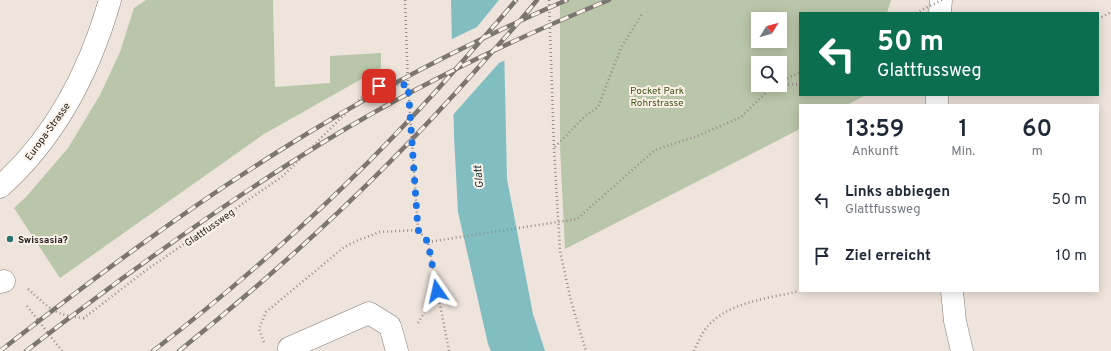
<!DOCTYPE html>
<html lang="de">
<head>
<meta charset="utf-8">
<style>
	:root { --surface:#fff; --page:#f2f2f3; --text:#1f2937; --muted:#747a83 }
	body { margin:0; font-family:Overpass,sans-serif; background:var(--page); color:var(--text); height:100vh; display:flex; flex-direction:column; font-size:15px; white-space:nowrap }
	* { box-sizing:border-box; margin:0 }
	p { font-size:13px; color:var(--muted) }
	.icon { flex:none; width:22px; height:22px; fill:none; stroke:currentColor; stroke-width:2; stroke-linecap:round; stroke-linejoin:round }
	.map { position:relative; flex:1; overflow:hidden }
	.sheet { position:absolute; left:799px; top:104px; width:300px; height:188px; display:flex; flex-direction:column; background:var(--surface); border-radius:0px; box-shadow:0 2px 10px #0003 }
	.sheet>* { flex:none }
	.top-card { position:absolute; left:799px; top:12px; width:300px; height:84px; border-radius:0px; box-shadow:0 2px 10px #0003; background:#0b6e4f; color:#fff; overflow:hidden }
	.needle { width:26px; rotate:53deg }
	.fabs { position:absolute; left:751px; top:12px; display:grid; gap:8px }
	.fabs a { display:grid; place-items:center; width:36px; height:36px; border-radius:0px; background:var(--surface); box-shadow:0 2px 10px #0003; font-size:20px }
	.pin { position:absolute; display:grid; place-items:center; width:34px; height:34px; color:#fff; margin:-17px; border-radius:8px; box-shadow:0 2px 6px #0006 }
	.me { position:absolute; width:44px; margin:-22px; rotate:349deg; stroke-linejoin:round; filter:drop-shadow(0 0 3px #0008) }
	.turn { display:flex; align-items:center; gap:14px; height:84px; padding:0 12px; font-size:18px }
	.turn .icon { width:52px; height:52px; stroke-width:2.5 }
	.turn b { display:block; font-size:28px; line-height:34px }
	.eta { display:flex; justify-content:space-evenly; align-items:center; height:68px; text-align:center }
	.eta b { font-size:24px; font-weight:600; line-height:28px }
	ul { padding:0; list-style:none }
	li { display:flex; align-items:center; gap:12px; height:56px; padding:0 12px }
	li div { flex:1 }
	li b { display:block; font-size:15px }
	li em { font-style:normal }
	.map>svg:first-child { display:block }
	.green { fill:#bac6a9; fill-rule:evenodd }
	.water { fill:#82bdc2 }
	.pier { fill:#eee4dc }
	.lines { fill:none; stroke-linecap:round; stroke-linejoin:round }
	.minor-casing { stroke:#857c74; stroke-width:23 }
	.major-casing { stroke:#857c74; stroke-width:23 }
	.path { stroke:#948d87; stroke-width:2.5; stroke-dasharray:1 3; stroke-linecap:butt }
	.minor { stroke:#fff; stroke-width:22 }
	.major { stroke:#fff; stroke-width:22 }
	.rail-casing { stroke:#7c7671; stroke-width:4.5 }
	.rail { stroke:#fcf2e9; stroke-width:3; stroke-dasharray:9; stroke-linecap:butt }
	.path-bridge { stroke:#948d87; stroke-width:2.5; stroke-dasharray:1 3; stroke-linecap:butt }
	.route { stroke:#1a73e8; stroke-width:7; stroke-dasharray:0 12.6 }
	.poi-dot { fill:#2a736f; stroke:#fcf2e9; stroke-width:1.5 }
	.labels { text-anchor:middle; stroke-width:4; stroke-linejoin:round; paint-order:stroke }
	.park-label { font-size:10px; fill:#3f5416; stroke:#fcf2e9 }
	.street-label { font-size:10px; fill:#1e1b18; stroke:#fcf2e9 }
	.poi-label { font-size:10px; font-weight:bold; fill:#1e1b18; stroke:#fcf2e9; text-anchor:start }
	.water-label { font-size:11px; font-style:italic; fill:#113033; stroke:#fcf2e9 }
</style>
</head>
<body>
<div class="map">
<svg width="1111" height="351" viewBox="0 0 1111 351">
	<rect width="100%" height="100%" fill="#eee4dc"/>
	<g class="green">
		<polygon points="146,0 273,0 275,87 330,83 330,56 381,53 381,68 264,134 60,278 14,208 26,197 68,148 100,95 120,52 134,8"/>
		<path d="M560,0H891L887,13H800V95H866L847,105H800V129L565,249L560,147ZM758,19H780V41H758ZM758,63H780V85H758Z"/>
	</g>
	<polygon class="water" points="451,0 503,0 507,179 533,314 545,351 491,351 488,344 458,212 454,136"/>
	<polygon class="pier" points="499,0 505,0 506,60 499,63 452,116 450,40 477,27"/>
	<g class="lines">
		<g class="minor-casing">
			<g id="minor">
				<path d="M0,187C55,138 90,70 110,0"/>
				<polyline points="0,282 4,281"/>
				<polyline points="289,348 369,313 390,326 397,351"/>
			</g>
		</g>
		<g class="major-casing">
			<g id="major">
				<polyline points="940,13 941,0"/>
				<polyline points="937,95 937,105"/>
				<polyline points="952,291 955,321 962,351"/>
			</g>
		</g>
		<g class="path">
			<polyline points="405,0 408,84 418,230 428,242 449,351"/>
			<polyline points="549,0 554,148 560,251 571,301 586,351"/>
			<polyline points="1098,19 1111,12"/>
			<polyline points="780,82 800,72"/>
			<polyline points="780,85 800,84"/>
			<polyline points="555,147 583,118 598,107 621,48 642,14"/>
			<polyline points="428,242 577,219 655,150 700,135 741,117 774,85"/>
			<path d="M28,289C51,309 53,315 84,318L145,271L283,176L368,91C381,85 394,86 408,84"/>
			<polyline points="27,306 62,351"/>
			<polyline points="418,323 437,292"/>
			<polyline points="264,342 259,329 266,312 343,248 356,241 380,232 418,230"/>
			<path d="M694,351C696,346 699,340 702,334C722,302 766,299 800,291"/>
		</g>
		<use href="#minor" class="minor"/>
		<use href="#major" class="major"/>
		<g class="rail-casing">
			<g id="rail">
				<path d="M0,351C90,281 182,212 279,151C371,93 467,43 567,0"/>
				<path d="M26,351C123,276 222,204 327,140C416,86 511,40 609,0"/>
				<path d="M153,351C265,265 369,168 462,62C480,41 499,21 516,0"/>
				<path d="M179,351C286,265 386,172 477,69C497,46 518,24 537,0"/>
			</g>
		</g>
		<use href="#rail" class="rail"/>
		<polyline class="path-bridge" points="916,13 942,0"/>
	</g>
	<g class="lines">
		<polyline class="route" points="379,86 392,87 408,84 418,230 428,242 437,291"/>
	</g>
	<circle class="poi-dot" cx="10" cy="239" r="4"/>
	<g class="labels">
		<g class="park-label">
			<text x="657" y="94">Pocket Park<tspan x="657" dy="12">Rohrstrasse</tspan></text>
		</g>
		<g class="street-label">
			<text transform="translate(47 131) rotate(-54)" y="4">Europa-Strasse</text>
			<text transform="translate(209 227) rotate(-35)" y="4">Glattfussweg</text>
		</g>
		<g class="poi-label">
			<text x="18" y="243">Swissasia?</text>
		</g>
		<g class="water-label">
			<text transform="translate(478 177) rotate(-96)" y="4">Glatt</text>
		</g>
	</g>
</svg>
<div class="fabs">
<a><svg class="needle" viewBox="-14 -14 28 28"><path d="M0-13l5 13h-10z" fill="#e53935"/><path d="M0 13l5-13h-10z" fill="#747a83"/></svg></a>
<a><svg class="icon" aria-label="search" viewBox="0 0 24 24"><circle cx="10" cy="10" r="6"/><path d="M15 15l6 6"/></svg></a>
</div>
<div class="pin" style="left:379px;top:86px;background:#d93025"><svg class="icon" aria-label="arrive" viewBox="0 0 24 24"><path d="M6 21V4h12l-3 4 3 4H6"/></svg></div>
<svg class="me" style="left:437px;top:291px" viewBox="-20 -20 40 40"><path d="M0-17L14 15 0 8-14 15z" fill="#1a73e8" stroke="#fff" stroke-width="4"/></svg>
<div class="top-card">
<div class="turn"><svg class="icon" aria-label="left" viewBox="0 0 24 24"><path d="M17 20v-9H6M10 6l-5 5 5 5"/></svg><div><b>50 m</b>Glattfussweg</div></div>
</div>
<section class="sheet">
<div class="eta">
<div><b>13:59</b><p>Ankunft</p></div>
<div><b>1</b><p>Min.</p></div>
<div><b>60</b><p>m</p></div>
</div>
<ul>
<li><svg class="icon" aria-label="left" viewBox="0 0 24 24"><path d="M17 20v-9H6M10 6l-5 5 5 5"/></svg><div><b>Links abbiegen</b><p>Glattfussweg</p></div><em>50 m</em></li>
<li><svg class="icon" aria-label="arrive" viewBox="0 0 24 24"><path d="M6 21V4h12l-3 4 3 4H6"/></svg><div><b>Ziel erreicht</b></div><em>10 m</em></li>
</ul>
</section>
</div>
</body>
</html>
